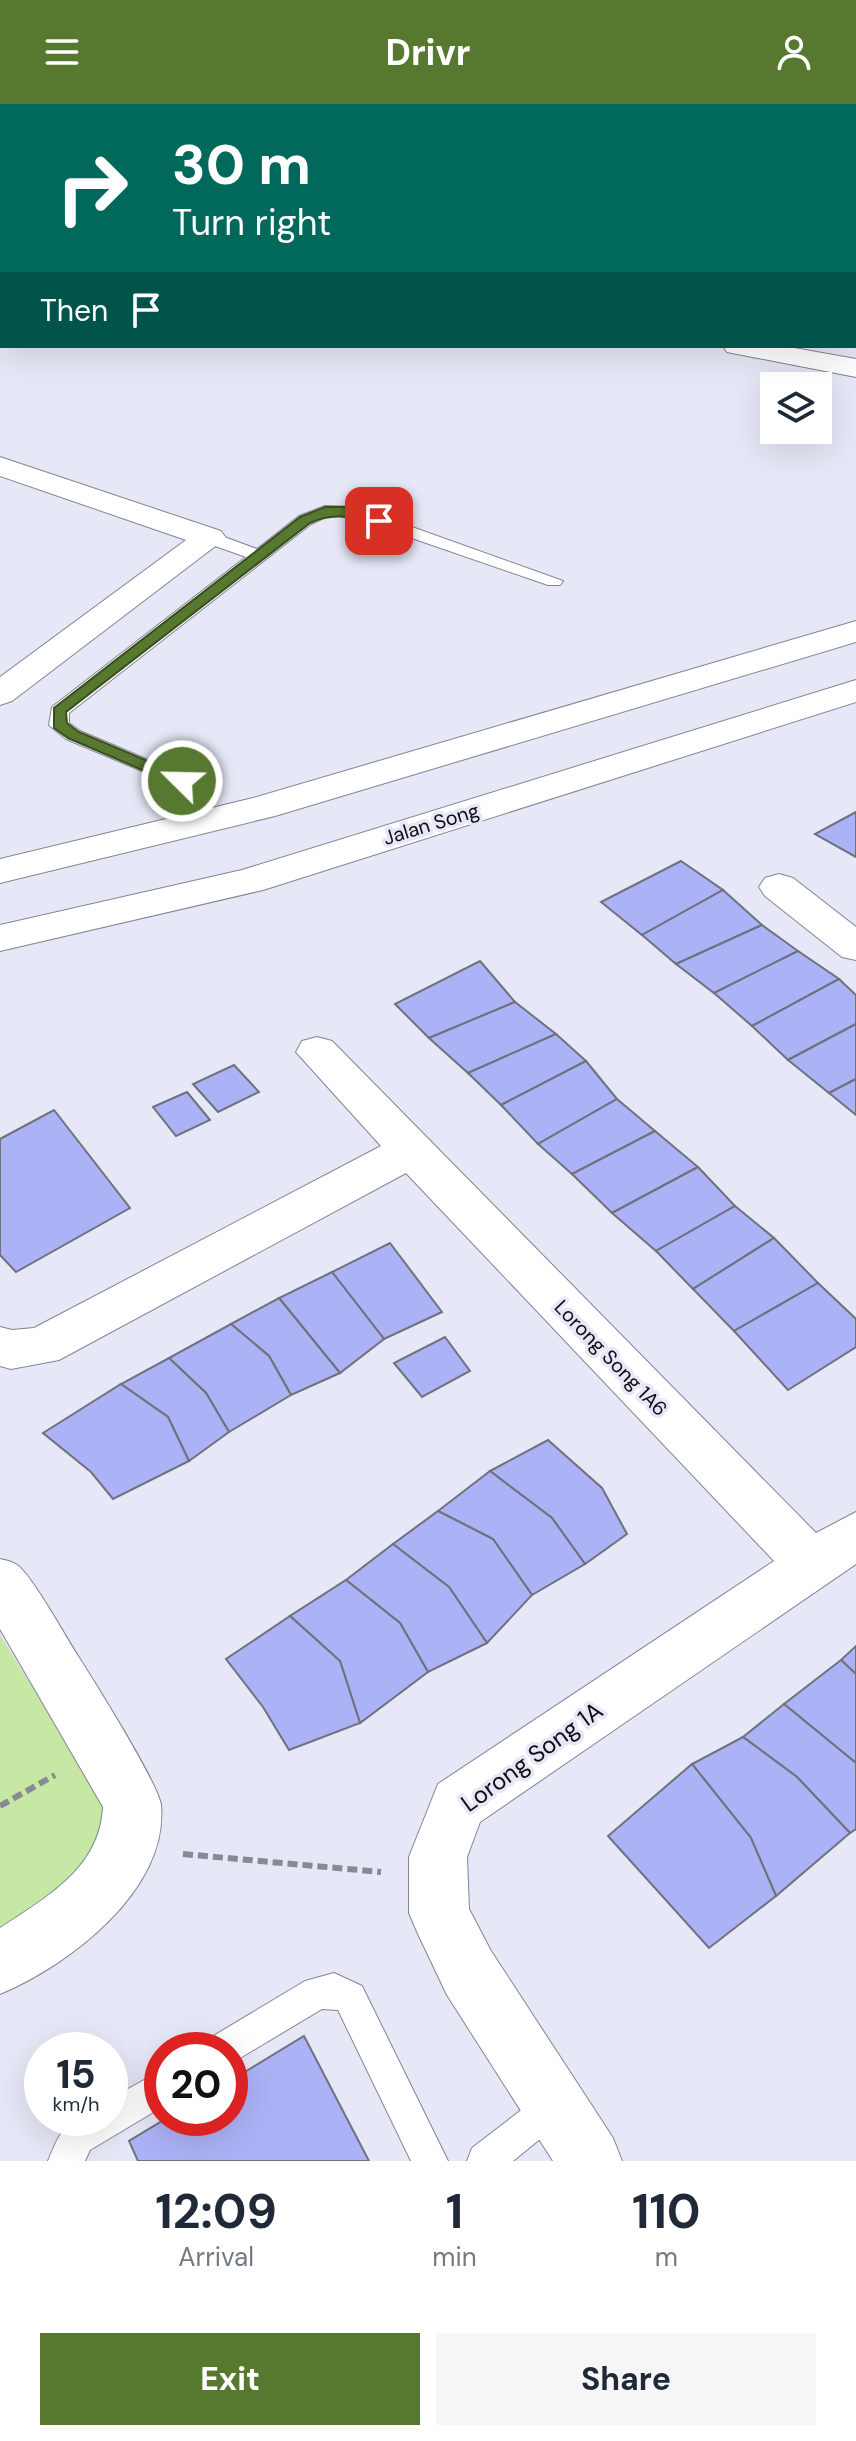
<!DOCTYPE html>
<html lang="en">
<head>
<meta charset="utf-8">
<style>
	:root { --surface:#fff; --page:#f6f6f7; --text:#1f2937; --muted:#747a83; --accent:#57782f }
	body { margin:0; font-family:"DM Sans",sans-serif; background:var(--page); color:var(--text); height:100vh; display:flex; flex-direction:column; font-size:30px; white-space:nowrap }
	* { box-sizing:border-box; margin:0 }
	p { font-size:26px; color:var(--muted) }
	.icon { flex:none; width:44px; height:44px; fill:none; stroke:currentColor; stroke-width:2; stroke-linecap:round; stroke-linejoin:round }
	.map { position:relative; height:2057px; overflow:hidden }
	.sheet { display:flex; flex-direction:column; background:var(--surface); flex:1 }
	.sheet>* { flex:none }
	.guide { position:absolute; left:0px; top:0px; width:856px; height:244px; box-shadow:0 8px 32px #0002; background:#00695c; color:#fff; overflow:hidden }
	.buttons { position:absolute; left:760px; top:268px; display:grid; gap:16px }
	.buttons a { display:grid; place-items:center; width:72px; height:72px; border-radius:0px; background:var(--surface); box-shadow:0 8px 32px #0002; font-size:40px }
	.speed { position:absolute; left:24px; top:1928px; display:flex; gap:16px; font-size:40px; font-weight:700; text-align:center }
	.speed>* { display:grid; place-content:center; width:104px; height:104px; border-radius:50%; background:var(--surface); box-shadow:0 8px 32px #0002; line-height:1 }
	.speed small { font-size:20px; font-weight:400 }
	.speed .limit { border:12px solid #d22; background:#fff; color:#111 }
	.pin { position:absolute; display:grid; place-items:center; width:68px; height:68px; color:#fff; margin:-34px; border-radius:16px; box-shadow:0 4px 12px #0006 }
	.me { position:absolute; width:88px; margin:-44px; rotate:293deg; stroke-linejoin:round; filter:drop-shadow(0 0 6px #0008) }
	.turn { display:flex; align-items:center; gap:28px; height:168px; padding:0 40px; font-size:36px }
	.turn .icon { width:104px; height:104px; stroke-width:2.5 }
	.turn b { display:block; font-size:56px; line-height:68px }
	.then { display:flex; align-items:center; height:76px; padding:0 40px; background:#0003; gap:16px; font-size:30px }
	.eta { display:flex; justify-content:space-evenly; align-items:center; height:136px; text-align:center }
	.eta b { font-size:48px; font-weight:700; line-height:56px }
	.button { display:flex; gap:16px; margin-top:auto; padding:16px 40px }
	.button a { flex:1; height:92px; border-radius:0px; background:var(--accent); color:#fff; font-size:32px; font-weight:700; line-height:92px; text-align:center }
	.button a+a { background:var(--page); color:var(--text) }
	header { display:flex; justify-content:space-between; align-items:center; height:104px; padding:0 40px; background:var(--accent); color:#fff; font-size:36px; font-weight:700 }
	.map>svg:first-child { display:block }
	.green { fill:#c6e8a4 }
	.building { fill:#acb2f6; stroke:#6f717d; stroke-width:2 }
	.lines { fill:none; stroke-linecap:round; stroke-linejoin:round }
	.service-casing { stroke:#838492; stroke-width:2 }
	.minor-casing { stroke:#838492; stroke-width:2 }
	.secondary-casing { stroke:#838492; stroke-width:2 }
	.path { stroke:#888994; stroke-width:6; stroke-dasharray:10 5; stroke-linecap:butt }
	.service { fill:#fff; fill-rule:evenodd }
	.minor { fill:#fff; fill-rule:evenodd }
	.secondary { fill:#fff; fill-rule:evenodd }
	.route { fill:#57782f; stroke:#394e1f; stroke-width:2 }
	.labels { text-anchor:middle; stroke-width:7; stroke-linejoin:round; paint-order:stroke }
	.street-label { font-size:20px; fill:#0d0d12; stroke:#e6e8f7 }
	.near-street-label { font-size:24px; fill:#0d0d12; stroke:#e6e8f7 }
</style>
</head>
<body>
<header><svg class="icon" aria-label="menu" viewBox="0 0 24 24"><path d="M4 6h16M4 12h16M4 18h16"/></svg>Drivr<svg class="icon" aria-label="person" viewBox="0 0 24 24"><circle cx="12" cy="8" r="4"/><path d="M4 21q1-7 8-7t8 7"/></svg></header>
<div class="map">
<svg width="856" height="2057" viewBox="0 0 856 2057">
	<rect width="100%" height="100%" fill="#e6e8f7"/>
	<polygon class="green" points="0,1531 46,1605 108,1673 111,1749 0,1842"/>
	<g class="building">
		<polygon points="856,708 856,753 815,730"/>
		<polygon points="681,757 723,786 642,831 601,798"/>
		<polygon points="723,786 762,821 676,860 642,831"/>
		<polygon points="762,821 798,847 714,889 676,860"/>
		<polygon points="798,847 839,875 752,922 714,889"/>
		<polygon points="480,857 515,898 429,934 395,900"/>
		<polygon points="839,875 856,891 856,920 788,956 752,922"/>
		<polygon points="515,898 556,930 468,969 429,934"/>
		<polygon points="856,920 856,975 829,989 788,956"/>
		<polygon points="556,930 586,957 501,1001 468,969"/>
		<polygon points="586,957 617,995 538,1040 501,1001"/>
		<polygon points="234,961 259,988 218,1008 193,980"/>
		<polygon points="856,975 856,1011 829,989"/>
		<polygon points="187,988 210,1016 176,1032 153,1003"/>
		<polygon points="617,995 655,1027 572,1070 538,1040"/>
		<polygon points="54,1006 130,1104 16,1168 0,1151 0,1035"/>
		<polygon points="655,1027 698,1063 612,1109 572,1070"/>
		<polygon points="698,1063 735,1102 656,1147 612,1109"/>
		<polygon points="735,1102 774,1134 693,1185 656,1147"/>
		<polygon points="774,1134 818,1179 734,1227 693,1185"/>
		<polygon points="390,1139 442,1208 384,1235 332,1168"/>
		<polygon points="332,1168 384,1235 340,1269 279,1194"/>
		<polygon points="818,1179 856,1215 856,1243 788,1286 734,1227"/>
		<polygon points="279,1194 340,1269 291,1291 269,1252 231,1220"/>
		<polygon points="231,1220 269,1252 291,1291 229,1328 206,1289 169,1254"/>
		<polygon points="445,1233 470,1267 422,1293 394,1259"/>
		<polygon points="169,1254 206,1289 229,1328 189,1357 168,1313 121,1280"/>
		<polygon points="121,1280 168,1313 189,1357 113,1395 91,1368 43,1329"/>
		<polygon points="548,1336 602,1384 627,1430 585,1460 552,1414 490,1367"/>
		<polygon points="490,1367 552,1414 585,1460 532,1491 493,1435 438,1407"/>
		<polygon points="438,1407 493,1435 532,1491 487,1539 449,1483 393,1440"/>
		<polygon points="393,1440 449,1483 487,1539 428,1568 400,1519 346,1476"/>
		<polygon points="346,1476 400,1519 428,1568 360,1619 340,1557 290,1512"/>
		<polygon points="290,1512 340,1557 360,1619 289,1646 263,1603 226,1555"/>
		<polygon points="856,1542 856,1570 841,1556"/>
		<polygon points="841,1556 856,1570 856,1659 784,1600"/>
		<polygon points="784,1600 856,1659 856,1725 850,1729 797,1673 743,1633"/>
		<polygon points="743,1633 797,1673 850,1729 776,1792 751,1734 692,1660"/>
		<polygon points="692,1660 751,1734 776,1792 709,1844 608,1732"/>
		<polygon points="304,1932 369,2057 138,2057 129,2037 167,2014 230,2014 230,1977"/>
	</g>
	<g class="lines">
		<g class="service-casing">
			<g id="service">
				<polygon points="325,402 356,403 563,477 560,481 548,481 348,412 328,412 311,420 69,609 69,619 80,627 189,673 192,677 189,681 175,681 66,635 49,621 52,603 246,453 204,438 204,430 216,430 257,445 299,412"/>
				<polygon points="334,1869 362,1882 448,2057 411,2057 338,1906 322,1905 230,1960 230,1946 205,1946 210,1934 305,1877"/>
				<path d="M162,1966V2003L90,2046L85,2057H48C64,2018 68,2014 110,2014V1995Z"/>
				<polygon points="554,1985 566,1990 571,2002 566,2014 513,2057 467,2057 472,2044 542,1990"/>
			</g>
		</g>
		<g class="minor-casing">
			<g id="minor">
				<polygon points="0,115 2,116 2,132 0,131"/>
				<polygon points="723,242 783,242 856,255 856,273 737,250 727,248"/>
				<polygon points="0,353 221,427 226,434 12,597 0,601 0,573 186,436 0,372"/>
				<polygon points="779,770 793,774 856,823 856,856 842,853 765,792 759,783 765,774"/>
				<polygon points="317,933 332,937 816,1429 856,1408 856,1460 480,1718 467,1753 469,1805 491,1847 613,2034 622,2057 553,2057 447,1891 418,1830 409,1809 409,1753 438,1680 774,1457 406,1069 59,1256 11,1265 0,1262 0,1223 12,1226 34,1224 381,1042 296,948 302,937"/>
				<path d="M0,1455C5,1456 13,1458 17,1461C31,1470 67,1535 78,1552C94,1577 158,1679 161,1701C169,1786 68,1862 0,1890V1824C47,1793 100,1764 103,1703L0,1525Z"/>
			</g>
		</g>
		<g class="secondary-casing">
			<g id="secondary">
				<polygon points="856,517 856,538 275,712 0,779 0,755 253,694"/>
				<polygon points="856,576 856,598 263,786 0,847 0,821 242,766"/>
			</g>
		</g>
		<g class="path">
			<polyline points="0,1702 55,1671"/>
			<polyline points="183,1750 381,1768"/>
		</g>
		<use href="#service" class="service"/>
		<use href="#minor" class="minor"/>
		<use href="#secondary" class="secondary"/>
	</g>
	<path class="route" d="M325,403H350L386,417L379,421C352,414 336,407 310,419L66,608L67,619L79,628L188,674V681H177L68,634L54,624V604L300,413Z"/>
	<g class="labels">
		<g class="street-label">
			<text transform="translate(431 720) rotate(-17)" y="7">Jalan Song</text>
			<text transform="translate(611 1254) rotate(46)" y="7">Lorong Song 1A6</text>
		</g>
		<g class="near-street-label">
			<text transform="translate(532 1653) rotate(-36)" y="8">Lorong Song 1A</text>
		</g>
	</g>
</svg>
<div class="buttons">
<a><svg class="icon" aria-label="layers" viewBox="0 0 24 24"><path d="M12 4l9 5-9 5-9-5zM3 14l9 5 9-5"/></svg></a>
</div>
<div class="speed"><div>15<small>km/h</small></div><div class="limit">20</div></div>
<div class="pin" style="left:379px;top:417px;background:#d93025"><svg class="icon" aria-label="arrive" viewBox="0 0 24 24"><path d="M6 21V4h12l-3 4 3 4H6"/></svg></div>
<svg class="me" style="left:182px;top:677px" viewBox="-20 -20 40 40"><circle r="17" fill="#57782f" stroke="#fff" stroke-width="3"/><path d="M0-11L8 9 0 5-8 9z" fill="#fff"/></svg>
<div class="guide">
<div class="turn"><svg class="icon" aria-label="right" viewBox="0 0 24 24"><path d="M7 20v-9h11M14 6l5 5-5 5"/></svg><div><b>30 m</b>Turn right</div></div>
<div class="then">Then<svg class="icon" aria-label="arrive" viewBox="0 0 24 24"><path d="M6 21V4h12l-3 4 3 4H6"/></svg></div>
</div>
</div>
<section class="sheet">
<div class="eta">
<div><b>12:09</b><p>Arrival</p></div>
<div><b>1</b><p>min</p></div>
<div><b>110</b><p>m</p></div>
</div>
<div class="button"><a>Exit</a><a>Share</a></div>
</section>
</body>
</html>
